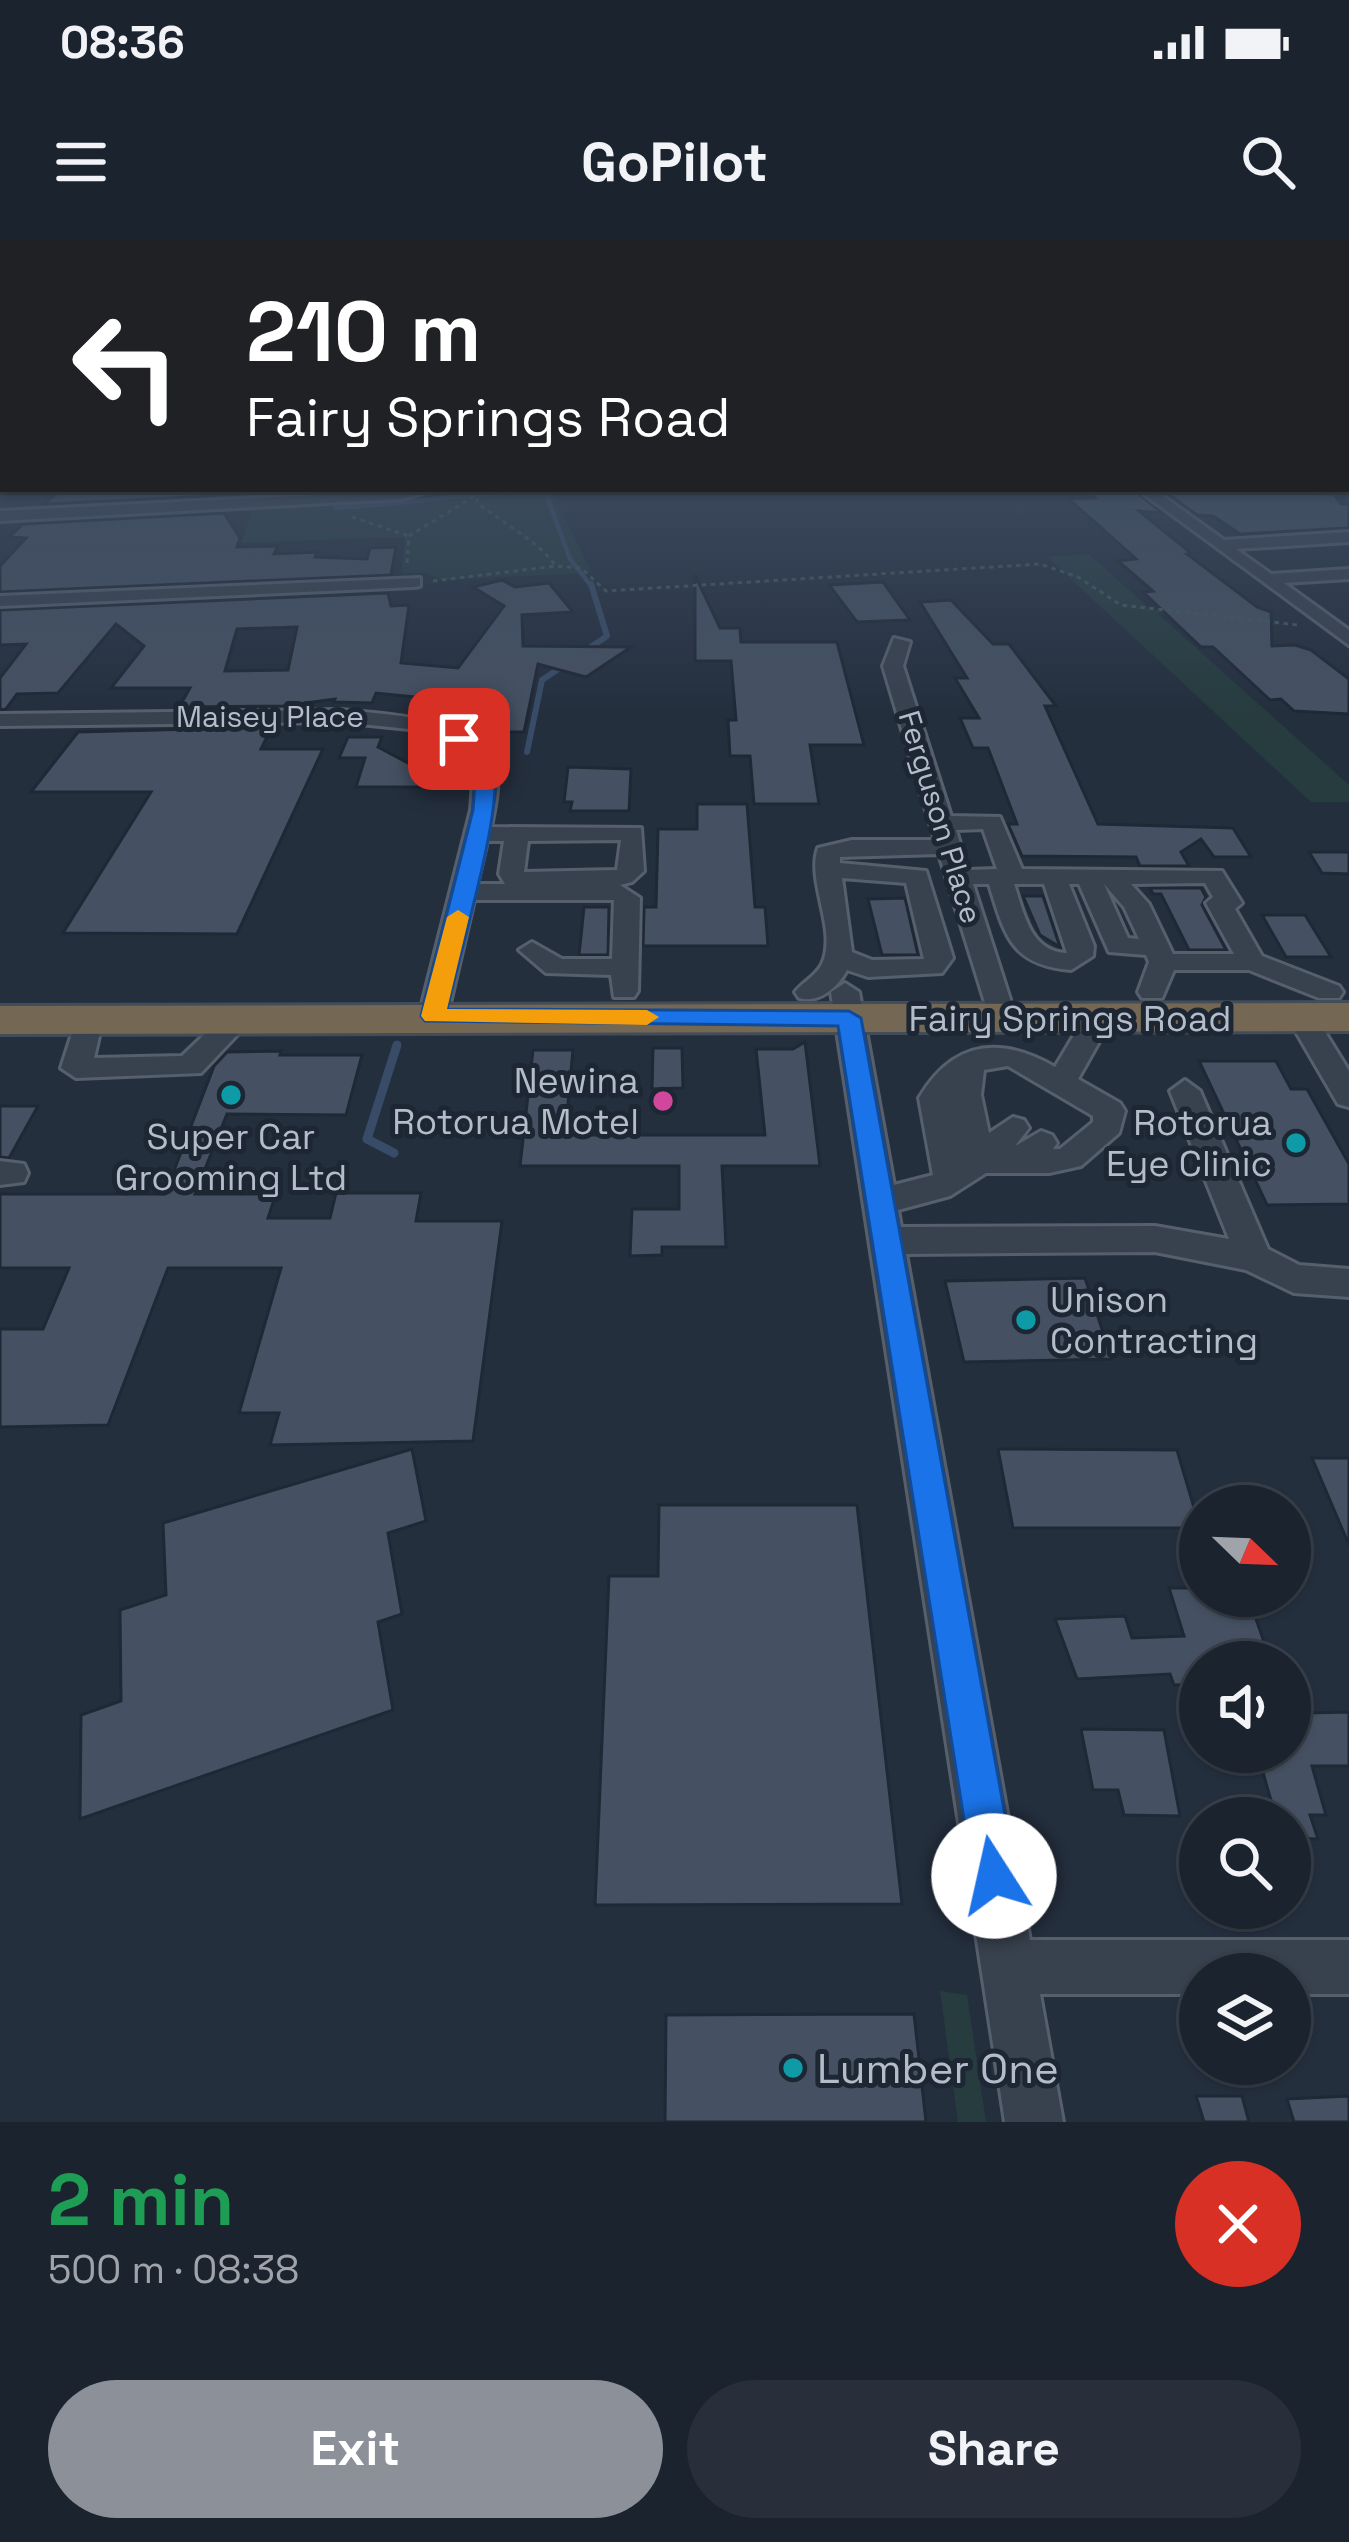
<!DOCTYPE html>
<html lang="en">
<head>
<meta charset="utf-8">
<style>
	:root { --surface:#1b232e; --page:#282f3a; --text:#f1f3f6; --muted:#a0a4aa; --line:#39404a; --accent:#8c9099 }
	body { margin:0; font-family:"Space Grotesk",sans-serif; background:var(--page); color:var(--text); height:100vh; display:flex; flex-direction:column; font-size:45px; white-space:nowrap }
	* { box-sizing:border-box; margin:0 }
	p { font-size:39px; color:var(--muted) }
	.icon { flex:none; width:66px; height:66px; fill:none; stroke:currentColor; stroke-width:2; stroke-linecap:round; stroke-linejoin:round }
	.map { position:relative; height:1882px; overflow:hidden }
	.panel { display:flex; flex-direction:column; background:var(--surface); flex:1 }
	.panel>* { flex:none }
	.top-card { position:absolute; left:0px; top:0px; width:1350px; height:252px; box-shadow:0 3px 9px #0004,0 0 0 3px var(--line); background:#202124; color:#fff; overflow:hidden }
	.needle { width:78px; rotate:113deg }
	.fabs { position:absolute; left:1179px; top:1245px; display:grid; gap:24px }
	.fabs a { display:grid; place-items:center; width:132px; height:132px; border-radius:50%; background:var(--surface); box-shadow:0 3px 9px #0004,0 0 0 3px var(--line); font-size:60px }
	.pin { position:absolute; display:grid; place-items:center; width:102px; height:102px; color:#fff; margin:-51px; border-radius:24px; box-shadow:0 6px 18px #0006 }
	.me { position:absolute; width:132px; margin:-66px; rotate:350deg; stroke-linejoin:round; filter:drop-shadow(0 0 9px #0008) }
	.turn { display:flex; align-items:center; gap:42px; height:252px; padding:0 48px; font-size:54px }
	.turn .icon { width:156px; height:156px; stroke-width:2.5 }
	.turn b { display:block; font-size:84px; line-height:102px }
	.round { display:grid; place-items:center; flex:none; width:126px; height:126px; border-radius:63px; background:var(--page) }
	.headline { display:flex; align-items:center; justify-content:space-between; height:204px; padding:0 48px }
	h1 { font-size:72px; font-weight:600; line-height:90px; color:#1e9e55 }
	.action { display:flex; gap:24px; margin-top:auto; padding:24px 48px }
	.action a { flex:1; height:138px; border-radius:72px; background:var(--accent); color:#fff; font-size:48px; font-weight:600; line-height:138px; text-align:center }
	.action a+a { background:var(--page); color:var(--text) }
	.status { display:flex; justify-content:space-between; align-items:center; height:84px; padding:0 60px; background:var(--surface); direction:ltr }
	.status svg { height:33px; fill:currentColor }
	header { display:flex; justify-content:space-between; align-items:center; height:156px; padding:0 48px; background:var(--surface); font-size:54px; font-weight:600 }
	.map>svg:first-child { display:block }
	.green { fill:#263c3f }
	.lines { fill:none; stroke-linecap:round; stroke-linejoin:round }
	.stream-far2 { stroke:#394c67; stroke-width:4.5 }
	.stream-far1 { stroke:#394c67; stroke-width:6 }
	.stream { stroke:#394c67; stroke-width:9 }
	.building { fill:#455162; stroke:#1f2835; stroke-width:3; fill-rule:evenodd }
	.minor-casing { stroke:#565f6c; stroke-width:6 }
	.highway-casing { stroke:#434c59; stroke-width:6 }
	.path { stroke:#44595c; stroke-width:3; stroke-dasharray:4.5 4.5; stroke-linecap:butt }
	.minor { fill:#38414e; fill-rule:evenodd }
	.highway { fill:#746855; fill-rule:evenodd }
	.route { fill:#1a73e8; stroke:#114b97; stroke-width:3 }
	.slow { fill:#f59e0b }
	.culture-dot { fill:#0f9aa8; stroke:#1d2633; stroke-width:4.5 }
	.hotel-dot { fill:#d1479c; stroke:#1d2633; stroke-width:4.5 }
	.labels { text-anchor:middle; stroke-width:10; stroke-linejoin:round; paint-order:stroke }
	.far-street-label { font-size:30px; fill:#b4bcc9; stroke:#1d2633 }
	.street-label { font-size:36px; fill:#b4bcc9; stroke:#1d2633 }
	.poi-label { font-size:36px; fill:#b4bcc9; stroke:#1d2633; text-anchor:end }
	.near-poi-label { font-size:42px; fill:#b4bcc9; stroke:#1d2633; text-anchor:start }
</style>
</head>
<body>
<div class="status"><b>08:36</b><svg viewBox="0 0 49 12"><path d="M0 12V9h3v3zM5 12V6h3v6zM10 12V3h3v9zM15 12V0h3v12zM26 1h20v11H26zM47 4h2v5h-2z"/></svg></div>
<header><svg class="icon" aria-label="menu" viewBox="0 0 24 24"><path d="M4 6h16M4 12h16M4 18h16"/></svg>GoPilot<svg class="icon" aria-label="search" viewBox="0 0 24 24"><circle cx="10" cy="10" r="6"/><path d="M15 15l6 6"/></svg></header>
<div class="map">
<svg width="1349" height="1882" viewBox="0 0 1349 1882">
	<rect width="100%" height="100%" fill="#242f3e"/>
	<g class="green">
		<polygon points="552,253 592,333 442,340 425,333 401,333 405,297 241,303 253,269"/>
		<polygon points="1089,314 1150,369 1311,388 1157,373 1349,545 1349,562 1311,562 1047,317"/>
		<polygon points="940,1751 967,1755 986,1882 958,1882"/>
	</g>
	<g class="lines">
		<g class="stream-far2">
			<polyline points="304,255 305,249"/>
			<path d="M335,268C406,264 474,252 545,251L570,319L592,347"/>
		</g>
		<g class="stream-far1">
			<polyline points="585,411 607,396 591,344"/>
			<polyline points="527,512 542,440 566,424"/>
		</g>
		<polyline class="stream" points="394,913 367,899 397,805"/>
	</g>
	<g class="building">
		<polygon points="108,249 208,249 213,256 44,264 57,253"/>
		<polygon points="1084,249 1133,249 1162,273 1139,271 1191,313 1187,314 1257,367 1271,372 1272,406 1295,405 1311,410 1349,439 1349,474 1294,471 1281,459 1270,460 1213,407 1201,407 1143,352 1153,351 1118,321 1136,319 1069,259 1095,258"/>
		<polygon points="1161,249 1334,254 1341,264 1349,264 1349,288 1240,294 1213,276 1197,275"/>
		<polygon points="224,273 240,298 237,307 278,306 274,314 317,312 315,317 367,319 370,308 396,307 391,335 0,352 0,326 26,298 9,297 23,284"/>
		<polygon points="695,335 720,388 740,388 741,402 837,402 864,505 810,505 819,564 754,564 750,516 730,516 728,480 736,480 731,421 695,421"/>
		<path d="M502,340L515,347L549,343L573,372L522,375L523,406L631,407L586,437L538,424L524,492H490L497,463H442L445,460L376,453L372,463L334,462L335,459L283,466L179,467L190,448H111L144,406L116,384L58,453L17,454L6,469L0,470V438L26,404L0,405V370L388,353L391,366L409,365L401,423L458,428L504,366L473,347ZM297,387L288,430L225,431L237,389Z"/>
		<polygon points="883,342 910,380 857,382 829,345"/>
		<polygon points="951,360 993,404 1009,404 1056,466 1045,466 1098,584 1233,588 1251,617 1214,617 1201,599 1181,612 1189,626 1140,626 1136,617 1022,616 1008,584 1017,584 988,508 973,508 960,478 979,478 955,438 967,438 920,362"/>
		<polygon points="272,487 261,509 323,509 237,694 63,693 151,552 31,552 78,492"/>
		<polygon points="348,497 382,497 378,507 410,524 443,524 437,547 356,547 365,518 339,518"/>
		<polygon points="568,527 631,529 629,571 570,571 572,562 564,562"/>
		<polygon points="697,564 747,564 755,667 765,667 768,706 643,706 644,667 656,667 658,589 697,589"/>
		<polygon points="1309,612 1349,612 1349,634 1322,633"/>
		<polygon points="1150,648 1201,648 1206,657 1202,665 1226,710 1189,710 1161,654 1153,654"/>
		<polygon points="1023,656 1043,656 1060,707 1040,695"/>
		<polygon points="905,658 918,715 882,715 868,659"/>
		<polygon points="584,667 609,667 608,715 579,715"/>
		<polygon points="1262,675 1305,675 1331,717 1286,717"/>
		<polygon points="805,802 820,926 722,926 726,1007 662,1007 662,1015 630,1016 632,969 679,969 679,926 520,926 533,810 573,810 565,895 765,895 756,809 793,809"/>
		<polygon points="653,808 682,808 683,848 652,849"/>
		<polygon points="281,811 280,815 362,815 346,875 227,874 195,954 276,954 268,978 330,978 336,953 421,953 416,981 502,981 473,1201 270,1205 279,1173 239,1173 281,1028 168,1028 108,1185 0,1187 0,1089 43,1089 69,1028 0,1028 0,954 165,954 214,826 227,812"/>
		<polygon points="1199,821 1276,821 1291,849 1307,849 1349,924 1349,964 1267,965"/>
		<polygon points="0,866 38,866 9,918 0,917"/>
		<polygon points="1085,1038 1112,1119 964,1122 945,1041"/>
		<polygon points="412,1209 426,1281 388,1293 402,1374 378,1382 393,1470 80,1579 81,1475 121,1461 120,1370 166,1355 163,1283"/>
		<polygon points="998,1209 1177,1210 1200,1288 1013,1288"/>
		<polygon points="1312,1218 1349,1218 1349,1305"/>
		<polygon points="659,1265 857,1265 902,1664 595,1665 609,1336 658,1336"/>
		<polygon points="1169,1348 1200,1348 1200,1356 1248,1356 1271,1422 1200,1422 1200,1444 1174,1445 1170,1434 1077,1439 1055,1379 1125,1376 1132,1398 1184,1396"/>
		<polygon points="1297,1430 1309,1473 1349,1472 1349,1526 1312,1526 1326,1575 1310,1575 1318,1599 1290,1598 1290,1578 1276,1578 1262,1529 1271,1529 1266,1512 1290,1512 1290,1431"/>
		<polygon points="1081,1489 1164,1490 1180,1576 1124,1575 1118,1550 1093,1550"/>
		<polygon points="914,1774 926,1882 665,1882 666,1775"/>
		<polygon points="1196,1856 1242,1856 1249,1882 1204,1882"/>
		<polygon points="1349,1856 1349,1882 1294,1882 1287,1859"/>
	</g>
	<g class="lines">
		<g class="minor-casing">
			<g id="minor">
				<polygon points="0,207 3,207 3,212 0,211"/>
				<rect x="1347" y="238" width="2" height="9"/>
				<polygon points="437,249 401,259 0,281 0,271"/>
				<polygon points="1137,249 1153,249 1224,300 1349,292 1349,302 1236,309 1271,334 1349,329 1349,339 1284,343 1349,390 1349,405"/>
				<polygon points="420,338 420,346 414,347 0,366 0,356"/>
				<path d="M894,398L910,402L903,426L951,576L1000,577L1022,629L1222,631L1242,663L1235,669L1262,716L1339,746L1343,752L1339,758H1319L1249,730H1174L1162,758H1142L1138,752L1149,722L1146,715L1109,712L1079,644H1069L1094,706L1093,716L1071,730C1011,725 1005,696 989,644H973L1016,778L1002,787L992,785L939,614L840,617V623L926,631L953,718L942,733L868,737L847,730C838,747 819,764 799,758L795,752C803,742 816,736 822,724C838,690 806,642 818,608L852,600H935L883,426ZM983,589L997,629L968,630L956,590ZM842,638L906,643L924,719L872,720L852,712ZM1205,643L1213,657L1206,663L1234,714H1173L1149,664L1131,644ZM1014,644H1044L1067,713C1030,712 1024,673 1014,644ZM1104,644L1124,667L1139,699L1128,698Z"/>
				<path d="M341,470C383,474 484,477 496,529C500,546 494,570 491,587L641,588L644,631L632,642L620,645L640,658L638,751L634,757H614L611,735L546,733L519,710L532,702L562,719H612L614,660H474L447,776L433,785L423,783L419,776L471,570L474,528L452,503L409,489L341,482L0,486V474ZM621,600L617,630L524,632L528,601ZM487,601H504L499,634L505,644H477Z"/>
				<path d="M845,743L859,752L894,945L933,935L919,858C953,801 999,795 1055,827L1089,770H1109L1113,777L1078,839L1120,863L1125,871L1119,893L1081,926L1049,933H986L950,956L898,970L901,987L1155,986L1229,999L1170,851L1185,840L1200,851L1268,1009L1299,1025L1349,1029V1057L1294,1053L1246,1030L1155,1012L906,1014L1030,1700H1349V1754H1290V1734H1200V1754H1040L1063,1882H1005L831,752ZM1008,826L1093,876V882L1060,909H1053L1057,903L1052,895L1041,891L1015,906L1029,888L1024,880L1013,877L989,893L981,855L984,830Z"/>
				<polygon points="239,769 253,778 201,833 76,838 61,828 79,772 99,772 103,779 94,818 182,816 229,771"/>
				<polygon points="1302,769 1312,771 1349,831 1349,867 1338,864 1288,778"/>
				<polygon points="0,921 24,924 28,933 24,942 0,945"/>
			</g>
		</g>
		<g class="highway-casing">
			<polygon id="highway" points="1349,763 1349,791 0,794 0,766"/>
		</g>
		<g class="path">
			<path d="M478,249L477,262C504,285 535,298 556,326L581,328L606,351L1040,324L1078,337L1121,365L1298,385"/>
			<polyline points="633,249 685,249"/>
			<polyline points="451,251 482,249"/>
			<polyline points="352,277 409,296"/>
			<polyline points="407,323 409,296 478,254"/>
			<polyline points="433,341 556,326"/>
		</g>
		<use href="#minor" class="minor"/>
		<use href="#highway" class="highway"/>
	</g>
	<linearGradient id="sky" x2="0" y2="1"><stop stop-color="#141a22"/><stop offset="0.44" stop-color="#3f4d63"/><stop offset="1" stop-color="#3f4d63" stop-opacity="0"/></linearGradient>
	<rect width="1349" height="471" fill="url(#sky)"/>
	<path class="route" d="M459,494C473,499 488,510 493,525C506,562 457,723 447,769L849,771L861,778L1016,1636L1010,1652L994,1658L979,1652L973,1636L838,786L425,781L421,776L473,570L476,527L450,499Z"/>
	<polygon class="slow" points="458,670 469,677 447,769 647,770 659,777 647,785 425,781 421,776 447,677"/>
	<g class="culture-dot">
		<circle cx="231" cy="855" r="12"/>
		<circle cx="1296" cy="903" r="12"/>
		<circle cx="1026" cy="1080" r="12"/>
		<circle cx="793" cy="1828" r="12"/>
	</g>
	<circle class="hotel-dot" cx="663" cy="861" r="12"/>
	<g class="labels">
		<g class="far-street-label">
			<text x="270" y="487">Maisey Place</text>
			<text transform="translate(940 577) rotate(73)" y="10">Ferguson Place</text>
		</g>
		<g class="street-label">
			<text x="1070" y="791">Fairy Springs Road</text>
		</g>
		<g class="poi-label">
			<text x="639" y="853">Newina<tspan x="639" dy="41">Rotorua Motel</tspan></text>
			<text x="1272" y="895">Rotorua<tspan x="1272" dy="41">Eye Clinic</tspan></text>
			<text x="231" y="909" text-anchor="middle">Super Car<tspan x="231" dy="41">Grooming Ltd</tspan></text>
			<text x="1050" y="1072" text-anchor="start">Unison<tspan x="1050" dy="41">Contracting</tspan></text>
		</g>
		<g class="near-poi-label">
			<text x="817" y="1843">Lumber One</text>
		</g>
	</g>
</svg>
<div class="fabs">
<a><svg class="needle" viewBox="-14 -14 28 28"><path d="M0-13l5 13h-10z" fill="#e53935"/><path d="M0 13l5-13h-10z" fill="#a0a4aa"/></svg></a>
<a><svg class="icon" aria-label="sound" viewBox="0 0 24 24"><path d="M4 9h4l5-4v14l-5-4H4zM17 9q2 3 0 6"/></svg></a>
<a><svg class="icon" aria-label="search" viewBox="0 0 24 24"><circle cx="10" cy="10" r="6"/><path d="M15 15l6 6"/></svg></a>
<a><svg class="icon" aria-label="layers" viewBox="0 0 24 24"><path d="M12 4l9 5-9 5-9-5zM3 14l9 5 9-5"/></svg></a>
</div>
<div class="pin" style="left:459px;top:499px;background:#d93025"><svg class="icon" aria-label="arrive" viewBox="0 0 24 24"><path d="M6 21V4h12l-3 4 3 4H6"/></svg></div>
<svg class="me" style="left:994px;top:1636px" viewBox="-20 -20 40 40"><circle r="19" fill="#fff"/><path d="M0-13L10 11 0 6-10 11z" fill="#1a73e8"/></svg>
<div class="top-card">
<div class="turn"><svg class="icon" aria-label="left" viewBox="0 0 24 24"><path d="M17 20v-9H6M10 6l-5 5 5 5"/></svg><div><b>210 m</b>Fairy Springs Road</div></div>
</div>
</div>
<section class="panel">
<div class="headline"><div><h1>2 min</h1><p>500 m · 08:38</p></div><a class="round" style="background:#d93025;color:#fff"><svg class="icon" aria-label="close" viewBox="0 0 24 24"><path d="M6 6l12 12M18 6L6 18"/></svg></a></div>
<div class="action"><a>Exit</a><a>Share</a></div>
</section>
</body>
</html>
